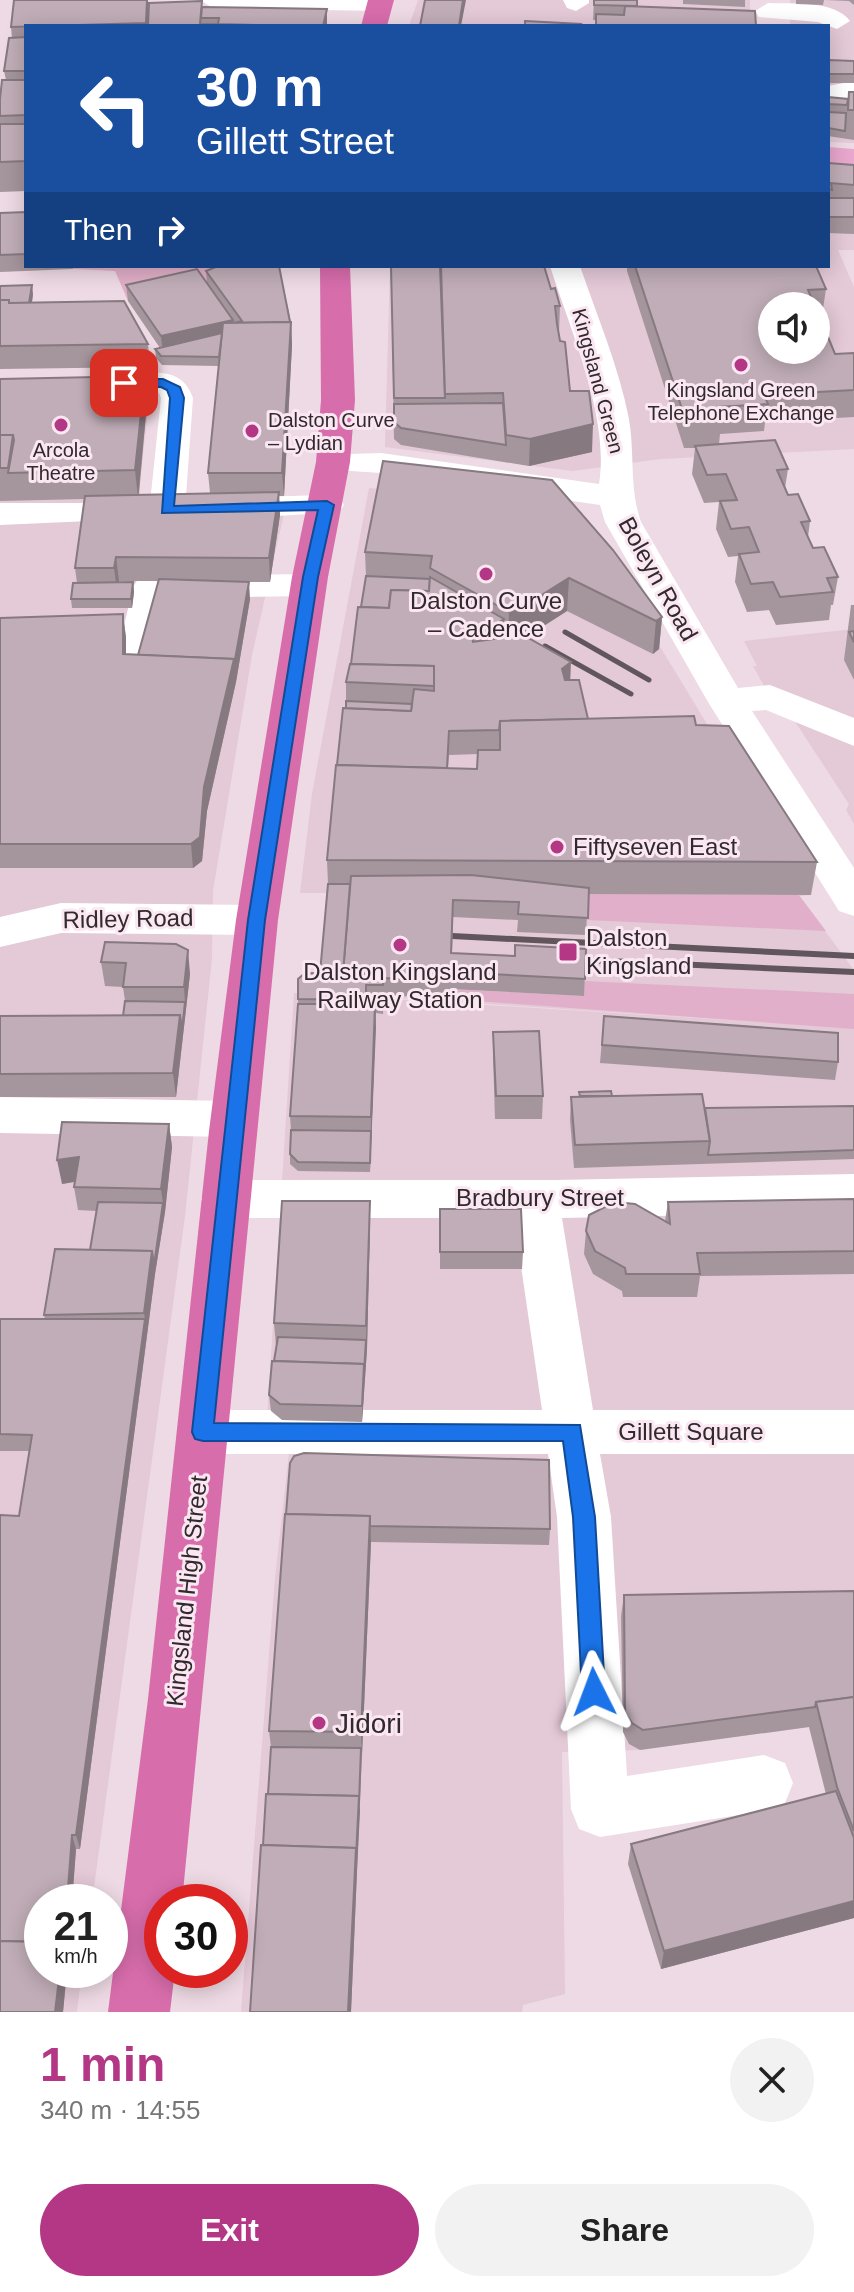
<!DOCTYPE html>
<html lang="en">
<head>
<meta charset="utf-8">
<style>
	:root { --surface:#fff; --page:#f2f2f2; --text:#222; --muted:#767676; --accent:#b43786 }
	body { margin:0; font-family:Arial,sans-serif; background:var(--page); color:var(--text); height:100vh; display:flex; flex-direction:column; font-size:30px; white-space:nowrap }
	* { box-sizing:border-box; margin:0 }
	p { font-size:26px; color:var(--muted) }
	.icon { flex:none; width:44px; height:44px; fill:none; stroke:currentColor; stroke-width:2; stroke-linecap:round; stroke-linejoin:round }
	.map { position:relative; height:2012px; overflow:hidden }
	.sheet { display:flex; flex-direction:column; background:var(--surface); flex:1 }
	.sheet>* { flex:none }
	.hud { position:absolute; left:24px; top:24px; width:806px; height:244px; border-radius:0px; box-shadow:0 4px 20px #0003; background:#1a4fa0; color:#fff; overflow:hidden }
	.tools { position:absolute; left:758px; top:292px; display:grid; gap:16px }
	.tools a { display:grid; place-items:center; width:72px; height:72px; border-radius:50%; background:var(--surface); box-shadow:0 4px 20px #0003; font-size:40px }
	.speed { position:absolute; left:24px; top:1884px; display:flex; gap:16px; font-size:40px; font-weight:700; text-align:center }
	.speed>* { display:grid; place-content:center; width:104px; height:104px; border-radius:50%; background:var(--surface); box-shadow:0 4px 20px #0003; line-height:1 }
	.speed small { font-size:20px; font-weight:400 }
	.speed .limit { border:12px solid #d22; background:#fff; color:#111 }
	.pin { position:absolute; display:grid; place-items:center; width:68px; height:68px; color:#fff; margin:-34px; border-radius:16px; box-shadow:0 4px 12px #0006 }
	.me { position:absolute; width:88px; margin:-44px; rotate:357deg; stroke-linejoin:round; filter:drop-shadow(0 0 6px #0008) }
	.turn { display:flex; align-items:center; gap:28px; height:168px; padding:0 40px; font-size:36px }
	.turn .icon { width:104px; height:104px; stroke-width:2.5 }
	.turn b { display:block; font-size:56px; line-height:68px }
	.then { display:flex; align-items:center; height:76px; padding:0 40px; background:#0003; gap:16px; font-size:30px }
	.round { display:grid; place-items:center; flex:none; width:84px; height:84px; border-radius:42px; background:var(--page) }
	.summary { display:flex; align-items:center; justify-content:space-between; height:136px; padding:0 40px }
	h1 { font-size:48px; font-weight:800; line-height:60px; color:var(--accent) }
	.cta { display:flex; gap:16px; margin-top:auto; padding:16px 40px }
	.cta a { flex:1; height:92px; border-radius:48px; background:var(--accent); color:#fff; font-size:32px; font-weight:800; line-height:92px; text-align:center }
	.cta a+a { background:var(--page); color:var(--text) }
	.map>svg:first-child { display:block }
	.built { fill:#e4c9d7; fill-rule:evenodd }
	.green { fill:#e1afc9 }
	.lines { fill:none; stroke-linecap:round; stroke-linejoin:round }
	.minor { fill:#fff; fill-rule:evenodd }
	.major { fill:#e8a7cd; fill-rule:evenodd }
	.highway { fill:#d86dac; fill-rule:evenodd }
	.rail-far1 { stroke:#60565b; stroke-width:5 }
	.rail { stroke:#60565b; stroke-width:6 }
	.wall { fill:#a5959d; fill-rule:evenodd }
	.shaded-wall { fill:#867980 }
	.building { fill:#c0adb7; stroke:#867980; stroke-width:2 }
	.route { fill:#1a73e8; stroke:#114b97; stroke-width:2 }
	.poi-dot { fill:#b43786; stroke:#fbe7f1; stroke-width:3 }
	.labels { text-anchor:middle; stroke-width:6; stroke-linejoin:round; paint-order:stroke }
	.far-street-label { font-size:20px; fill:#30292d; stroke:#fbe7f1 }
	.far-poi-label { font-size:20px; fill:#30292d; stroke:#fbe7f1 }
	.street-label { font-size:24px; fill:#30292d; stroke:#fbe7f1 }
	.poi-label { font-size:24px; fill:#30292d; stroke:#fbe7f1 }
	.near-poi-label { font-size:28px; fill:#30292d; stroke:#fbe7f1; text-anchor:start }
</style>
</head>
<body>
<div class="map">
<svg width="854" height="2012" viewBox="0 0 854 2012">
	<rect width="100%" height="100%" fill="#eedae4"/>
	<g class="built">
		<polygon points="418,0 750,0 750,26 409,26"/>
		<polygon points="790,0 854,0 854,143 828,142 828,26 790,26"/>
		<path d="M828,174L854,175V250H838L854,287V449L660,459L573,471L385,447L390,266H828ZM772,306H816V350H772Z"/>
		<polygon points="149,402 136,516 284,514 252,655 213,891 212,958 185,1216 92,1902 42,1902 42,1970 82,1970 77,2012 0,2012 0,404"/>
		<polygon points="369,488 556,504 659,645 811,895 799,896 854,970 854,1877 830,1811 809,1727 640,1750 562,1752 565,1994 523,2005 522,2012 241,2012 275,1578 292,1426 267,1418 294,993 776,1023 320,993 328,893 300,893 312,794"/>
		<polygon points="854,629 854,824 846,810 849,804 792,717 778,711 753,666 757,666 744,641"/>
	</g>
	<g class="green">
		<polygon points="73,266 210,266 220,282 128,301 115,271 73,269"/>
		<polygon points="471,893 799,895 826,931 587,920"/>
		<polygon points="584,981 854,994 854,1029 451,999 451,989 583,996"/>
	</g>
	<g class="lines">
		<g class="minor">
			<polygon points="200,0 391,0 393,3 380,11 213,8"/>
			<polygon points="563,0 589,0 589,3 576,11 567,8"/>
			<path d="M768,3C792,4 835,0 850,21L837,29L818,22L759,17L755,11Z"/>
			<polygon points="854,81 854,99 828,102 828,86"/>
			<path d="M550,266H580C597,316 619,367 629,419C635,454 629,489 641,522L738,688L770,685L854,718V746L766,710L752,711L854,868V916L839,911L708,702L605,522L600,505L381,473L321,469L316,462L321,455L381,453L599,484C610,417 570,330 550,266Z"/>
			<path d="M124,373C153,373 182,366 193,398L185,510L179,517L0,525V503H150L161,398L159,393L112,390L108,383L112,376Z"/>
			<polygon points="327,495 339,498 344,505 339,512 218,520 206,516 200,509 206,502 218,498"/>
			<polygon points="309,574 322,577 327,585 322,593 309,596 167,598 154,660 148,668 135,672 122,668 116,660 133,587 138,579 151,576"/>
			<polygon points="61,903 257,905 272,909 278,920 272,931 257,935 61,933 0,947 0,917"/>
			<polygon points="0,1097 233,1101 249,1107 256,1119 249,1131 233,1137 0,1133"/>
			<polygon points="854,1174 854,1212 562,1218 593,1410 854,1410 854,1454 600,1454 611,1517 627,1776 764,1755 785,1763 793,1783 785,1803 764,1811 600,1837 579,1829 571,1809 557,1517 548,1454 203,1454 185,1448 177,1432 185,1416 203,1410 542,1410 514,1218 225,1218 208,1212 201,1199 208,1186 225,1180 555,1180"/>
		</g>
		<polygon class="major" points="828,147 854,149 854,167 828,165"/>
		<g class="highway">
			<polygon points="368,0 394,0 387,26 361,26"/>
			<polygon points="320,266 350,266 355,400 350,462 328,577 278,920 182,1902 162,1902 162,1970 175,1970 170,2012 108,2012 148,1699 209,1131 236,920 292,577 316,462 321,400"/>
		</g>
		<g class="rail-far1">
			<polyline points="565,632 649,680"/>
			<polyline points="545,646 631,694"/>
		</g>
		<g class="rail">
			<polyline points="452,936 854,956"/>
			<polyline points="562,959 854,972"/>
		</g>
	</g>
	<g class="wall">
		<polygon points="594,0 637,7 756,26 593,20"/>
		<polygon points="683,0 745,0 745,7 683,4"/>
		<polygon points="796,0 824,0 823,5 796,4"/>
		<polygon points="825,0 854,0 854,5 849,1"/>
		<polygon points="202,1 202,7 327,26 26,26 26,191 0,192 0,116 6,80 4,71 12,38 11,27"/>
		<polygon points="828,60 854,61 854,83 828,83"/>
		<polygon points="849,92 854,92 854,140 828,136 828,97 848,99"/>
		<polygon points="828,163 854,165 854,234 828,233"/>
		<polygon points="26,212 26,266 73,266 73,269 0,272 0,213"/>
		<polygon points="210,266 279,266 291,322 292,345 284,496 279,496 280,515 270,582 235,582 250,599 236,682 207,811 202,861 193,868 0,868 0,618 123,614 126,638 126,654 138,655 159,581 119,581 119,583 133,582 134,592 132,608 72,608 71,599 77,583 75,568 84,499 0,501 0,379 147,403 139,495 210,493 208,473 219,366 162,365 156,358 155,349 160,348 128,301 126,285 207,284 206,271 211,269"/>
		<polygon points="391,266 551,289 560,306 559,333 570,391 592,452 529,466 401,445 394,439"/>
		<path d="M627,266H816L826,289L822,315L819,316L835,354L854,353V417L765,422L764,431L720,434L719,444L788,469L785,488L788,495L810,521L808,537L813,548L838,577L833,605H831L829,620L776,625L769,610L747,612L735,582L738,556L728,557L716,529L719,502L704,503L692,474L695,448H684L627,271ZM772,306H816V350Z"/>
		<polygon points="0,286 33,294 32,303 148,344 150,367 0,369"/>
		<path d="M383,461L662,617L659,649L653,654L567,611L527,637L570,680L588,719L696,725L817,862L811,895L588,894L586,935L517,932L518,920L453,917L452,953L515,956L586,949L584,996L451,989V999L384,995L383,1014L376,1013L370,1172L298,1171L290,1164V1154L291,1130L290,1116L298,1004V979L320,973L328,884L327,860L337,765L346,701V682L351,664L366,576L365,552ZM478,754L477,769L448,768L449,755Z"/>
		<polygon points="851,605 854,605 854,680 844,660"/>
		<polygon points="105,942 190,974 176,1097 0,1097 0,1016 123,1016 125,1001 123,987 105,986 101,962"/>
		<polygon points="604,1016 838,1062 835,1080 600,1063"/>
		<polygon points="493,1032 543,1096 542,1119 495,1119 493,1056"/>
		<polygon points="579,1092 705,1108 854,1106 854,1159 574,1168 570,1120 571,1097 579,1096"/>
		<polygon points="169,1124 172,1147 165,1212 155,1274 80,1849 76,1849 72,1902 42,1902 67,1970 63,2012 0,2012 19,1516 30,1451 0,1451 0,1319 45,1319 44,1315 90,1250 97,1211 78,1210 74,1187 75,1182 62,1184"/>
		<polygon points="854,1199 854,1274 700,1276 697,1297 623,1297 622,1291 593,1274 584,1254 586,1231 665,1221 668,1202"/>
		<polygon points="370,1201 370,1225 367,1349 362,1422 282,1420 271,1411 269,1395 276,1346 274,1323"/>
		<polygon points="440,1209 523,1252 522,1269 440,1269"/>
		<polygon points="285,1514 550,1529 549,1545 371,1542 351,2012 250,2012 268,1794 271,1747 269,1731"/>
		<polygon points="854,1591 854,1918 661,1969 628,1864 631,1844 826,1794 809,1727 640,1750 629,1744 623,1732 621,1616 624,1595"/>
	</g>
	<g class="shaded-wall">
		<polygon points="147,0 148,0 150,26 146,26"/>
		<polygon points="463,0 466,0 461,26 459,26"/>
		<polygon points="327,9 327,26 323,26"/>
		<polygon points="32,285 33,294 29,322 28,313"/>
		<polygon points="233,320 234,329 222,357 163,353 161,336"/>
		<polygon points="291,322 292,345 284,496 282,473"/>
		<polygon points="145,376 147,403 138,498 135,470"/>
		<polygon points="593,424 592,452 529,466 530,439"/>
		<polygon points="279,492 280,515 270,582 269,558"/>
		<polygon points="116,557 119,581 117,591 114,568"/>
		<polygon points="569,578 567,611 515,644 508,645 509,612"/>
		<polygon points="133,582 134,592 132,608 131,599"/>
		<polygon points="249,582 250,599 236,682 207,811 202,861 193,868 191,844"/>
		<polygon points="123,614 126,638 126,678 123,654"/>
		<polygon points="662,617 659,649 653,654 656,621"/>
		<polygon points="504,619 504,643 488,653 489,629"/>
		<polygon points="571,662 570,686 561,693 562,669"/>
		<polygon points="188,950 190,974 176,1097 173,1073 180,1015 185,1002 184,987"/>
		<polygon points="375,1004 376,1028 370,1172 371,1117"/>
		<polygon points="169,1124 172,1147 165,1212 155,1274 80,1849 76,1835 145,1319 144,1313 152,1251 163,1203 161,1189"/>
		<polygon points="79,1157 83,1180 62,1184 57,1160"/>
		<polygon points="370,1201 370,1225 367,1349 362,1422 362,1406 366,1340"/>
		<polygon points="370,1516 371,1542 362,1756 361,1732"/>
		<polygon points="359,1796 360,1811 357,1871 356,1857"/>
		<polygon points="72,1835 76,1849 72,1902 67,1902"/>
		<polygon points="356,1848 357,1871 351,2012 348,2012"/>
		<polygon points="854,1901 854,1918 661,1969 664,1951"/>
		<polygon points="60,1970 67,1970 63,2012 55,2012"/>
	</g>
	<g class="building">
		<polygon points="14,0 147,0 146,23 11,27"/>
		<polygon points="425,0 463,0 459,26 466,26 420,26"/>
		<polygon points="594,0 637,0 637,6 594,5"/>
		<polygon points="202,1 200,24 300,26 148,26 149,3"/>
		<polygon points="625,6 755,11 756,26 596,26 596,14 624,15"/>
		<polygon points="202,7 327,9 323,26 300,26 218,24 219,18 201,18"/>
		<polygon points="525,21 581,24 580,26 525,26"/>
		<polygon points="26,37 26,71 4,71 9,38"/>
		<polygon points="828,60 854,61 854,74 828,74"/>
		<polygon points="2,80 26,80 26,115 0,116 0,99"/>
		<polygon points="849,92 854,92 854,110 848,110"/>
		<polygon points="828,97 848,99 847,105 828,104"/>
		<polygon points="828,112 846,113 845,131 828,128"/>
		<polygon points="0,124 26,124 26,161 0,162"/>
		<polygon points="828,163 854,165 854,185 831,183 832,190 828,189"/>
		<rect x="828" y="198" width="26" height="19"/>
		<polygon points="26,212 26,254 0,255 0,213"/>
		<polygon points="218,266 279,266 290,322 234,323 242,321 206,271"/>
		<polygon points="391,266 440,266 445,398 394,398"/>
		<polygon points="441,266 544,266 551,289 555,288 560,306 555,306 557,324 560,341 565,342 570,391 589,391 593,424 530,439 506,435 503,393 445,394"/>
		<polygon points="635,266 816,266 826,289 808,290 815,306 772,306 772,350 816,350 816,308 835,354 854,353 854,390 764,395 768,404 718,407 722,419 686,421"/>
		<polygon points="197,269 233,320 161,336 126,285"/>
		<polygon points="32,285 29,303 9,303 9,300 0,300 0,286"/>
		<polygon points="0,300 9,300 9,303 124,301 148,344 0,346"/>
		<polygon points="291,322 282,473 208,473 223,323"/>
		<polygon points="222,333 219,357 161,356 155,349"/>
		<polygon points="145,376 135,470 8,473 14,440 13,435 0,435 0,379"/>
		<polygon points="503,403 506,445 401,428 394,422 394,404"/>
		<polygon points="0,435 13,435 8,468 0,468"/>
		<polygon points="775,440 788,469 777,470 788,495 798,494 810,521 801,522 813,548 824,547 838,577 827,578 833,592 780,597 773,582 751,584 739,554 759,552 749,527 731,529 720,501 737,500 726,474 707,475 695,446"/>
		<polygon points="383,461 552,480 613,550 662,617 656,621 569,578 516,611 509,612 430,568 432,556 365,552"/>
		<polygon points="279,492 269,558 116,557 114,568 75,568 85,496"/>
		<polygon points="366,576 430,579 429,591 391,590 389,608 361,607"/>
		<polygon points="430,577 504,619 489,629 471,631 473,642 523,635 571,662 562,669 565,680 579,680 588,719 500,721 499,730 449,731 447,768 337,765 343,708 411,711 414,689 434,691 434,666 351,664 358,607 389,608 391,590 429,591"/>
		<polygon points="159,579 249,582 234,665 234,659 138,655"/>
		<polygon points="133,582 131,599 71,599 73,583"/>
		<polygon points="123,614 123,654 234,659 204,787 200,837 191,844 0,844 0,618"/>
		<polygon points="854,631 854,642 849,632"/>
		<polygon points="350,664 434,666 434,686 346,682"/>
		<polygon points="346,701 412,704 411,711 346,708"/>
		<polygon points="694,716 696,725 729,726 817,862 327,860 336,765 477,769 478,750 500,750 500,721"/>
		<polygon points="471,875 589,888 588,918 518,914 519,902 453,900 451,953 515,956 515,945 586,949 585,979 451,972 451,981 383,978 383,967 367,966 367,974 343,973 351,876"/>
		<polygon points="328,884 350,884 343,973 320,973"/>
		<polygon points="105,942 176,944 188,950 184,987 123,987 126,963 101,962"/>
		<polygon points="367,966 383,967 383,985 366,985 366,1000 298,999 298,979 305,973 367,974"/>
		<polygon points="125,1001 185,1002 182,1030 180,1015 123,1016"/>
		<polygon points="298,1004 375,1004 371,1117 290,1116"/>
		<polygon points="180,1015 173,1073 0,1074 0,1016"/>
		<polygon points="604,1016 838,1033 838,1062 602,1045"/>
		<polygon points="539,1031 543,1096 496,1096 493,1032"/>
		<polygon points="611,1091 612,1096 580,1096 579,1092"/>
		<polygon points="702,1094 710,1141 575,1145 571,1097"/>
		<polygon points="854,1106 854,1150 708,1155 710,1141 705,1108"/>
		<polygon points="62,1122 169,1124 161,1189 74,1187 79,1157 57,1160"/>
		<polygon points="291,1130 371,1131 370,1163 298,1162 290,1154"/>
		<polygon points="854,1199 854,1251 697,1253 700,1274 626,1274 625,1268 595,1251 586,1231 589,1215 615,1202 635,1204 670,1224 668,1202"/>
		<polygon points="282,1201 370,1201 366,1326 274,1323"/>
		<polygon points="98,1202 163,1203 154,1265 152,1251 90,1250"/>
		<polygon points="440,1209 521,1209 523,1252 440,1252"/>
		<polygon points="55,1249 152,1251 144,1313 44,1315"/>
		<polygon points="0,1319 145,1319 76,1835 72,1835 67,1902 42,1902 42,1942 0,1941 0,1515 19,1516 32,1435 0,1434"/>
		<polygon points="278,1337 366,1340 364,1372 364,1364 274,1361"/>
		<polygon points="272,1361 364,1364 362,1406 280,1404 269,1395"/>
		<polygon points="304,1453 549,1460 550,1529 370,1526 370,1516 286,1514 290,1463 294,1456"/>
		<polygon points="285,1514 370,1516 361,1732 269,1731"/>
		<polygon points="854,1591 854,1697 816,1702 815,1707 643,1730 632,1723 625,1712 624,1595"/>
		<polygon points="854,1697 854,1831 837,1787 816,1702"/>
		<polygon points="271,1747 361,1748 359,1803 359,1796 268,1794"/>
		<polygon points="836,1791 854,1838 854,1901 664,1951 631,1844"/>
		<polygon points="266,1794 359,1796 356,1857 356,1848 263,1845"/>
		<polygon points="261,1845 356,1848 348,2012 250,2012"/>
		<polygon points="0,1941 42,1942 42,1970 60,1970 55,2012 0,2012"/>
	</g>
	<polygon class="route" points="124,379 163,379 180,387 184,398 174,506 327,501 334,505 318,577 265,920 214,1423 580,1425 595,1517 605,1692 602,1700 594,1703 585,1700 582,1692 573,1517 563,1441 203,1441 195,1439 192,1432 248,920 303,577 318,510 162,513 170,398 167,390 161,387 119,386 119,380"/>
	<g class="poi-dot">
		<circle cx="741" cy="365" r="8"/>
		<circle cx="61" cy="425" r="8"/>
		<circle cx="252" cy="431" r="8"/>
		<circle cx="486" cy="574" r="8"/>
		<circle cx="557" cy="847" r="8"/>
		<circle cx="400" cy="945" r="8"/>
		<rect x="558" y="942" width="20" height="20" rx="4"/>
		<circle cx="319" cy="1723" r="8"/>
	</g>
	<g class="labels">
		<g class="far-street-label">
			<text transform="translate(598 381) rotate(75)" y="7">Kingsland Green</text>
		</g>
		<g class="far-poi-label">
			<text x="741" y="397">Kingsland Green<tspan x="741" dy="23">Telephone Exchange</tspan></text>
			<text x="268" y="427" text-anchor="start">Dalston Curve<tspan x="268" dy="23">– Lydian</tspan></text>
			<text x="61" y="457">Arcola<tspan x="61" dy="23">Theatre</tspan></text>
		</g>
		<g class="street-label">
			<text transform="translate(658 579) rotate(61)" y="8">Boleyn Road</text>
			<text transform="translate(128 919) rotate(-1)" y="8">Ridley Road</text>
			<text x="540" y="1206">Bradbury Street</text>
			<text x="691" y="1440">Gillett Square</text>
			<text transform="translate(187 1591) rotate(-84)" y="8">Kingsland High Street</text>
		</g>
		<g class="poi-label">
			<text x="486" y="609">Dalston Curve<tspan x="486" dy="28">– Cadence</tspan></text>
			<text x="573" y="855" text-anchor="start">Fiftyseven East</text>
			<text x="586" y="946" text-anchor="start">Dalston<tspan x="586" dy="28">Kingsland</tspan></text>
			<text x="400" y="980">Dalston Kingsland<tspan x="400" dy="28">Railway Station</tspan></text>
		</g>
		<g class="near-poi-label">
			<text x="335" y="1733">Jidori</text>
		</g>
	</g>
</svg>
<div class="tools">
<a><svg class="icon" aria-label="sound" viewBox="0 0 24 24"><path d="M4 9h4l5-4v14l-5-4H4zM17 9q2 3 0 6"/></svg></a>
</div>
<div class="speed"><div>21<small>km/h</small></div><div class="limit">30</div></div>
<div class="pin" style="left:124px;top:383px;background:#d93025"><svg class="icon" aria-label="arrive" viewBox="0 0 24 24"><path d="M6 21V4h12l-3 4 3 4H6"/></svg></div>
<svg class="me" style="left:594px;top:1692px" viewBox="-20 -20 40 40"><path d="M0-17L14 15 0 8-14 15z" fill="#1a73e8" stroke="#fff" stroke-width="4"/></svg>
<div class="hud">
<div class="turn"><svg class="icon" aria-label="left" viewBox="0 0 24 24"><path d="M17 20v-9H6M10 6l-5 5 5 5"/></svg><div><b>30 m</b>Gillett Street</div></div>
<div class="then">Then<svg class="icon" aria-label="right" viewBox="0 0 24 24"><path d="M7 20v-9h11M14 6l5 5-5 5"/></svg></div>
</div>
</div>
<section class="sheet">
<div class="summary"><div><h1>1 min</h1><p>340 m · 14:55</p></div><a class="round"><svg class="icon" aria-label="close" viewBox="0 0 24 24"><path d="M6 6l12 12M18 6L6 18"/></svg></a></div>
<div class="cta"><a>Exit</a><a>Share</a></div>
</section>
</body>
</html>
